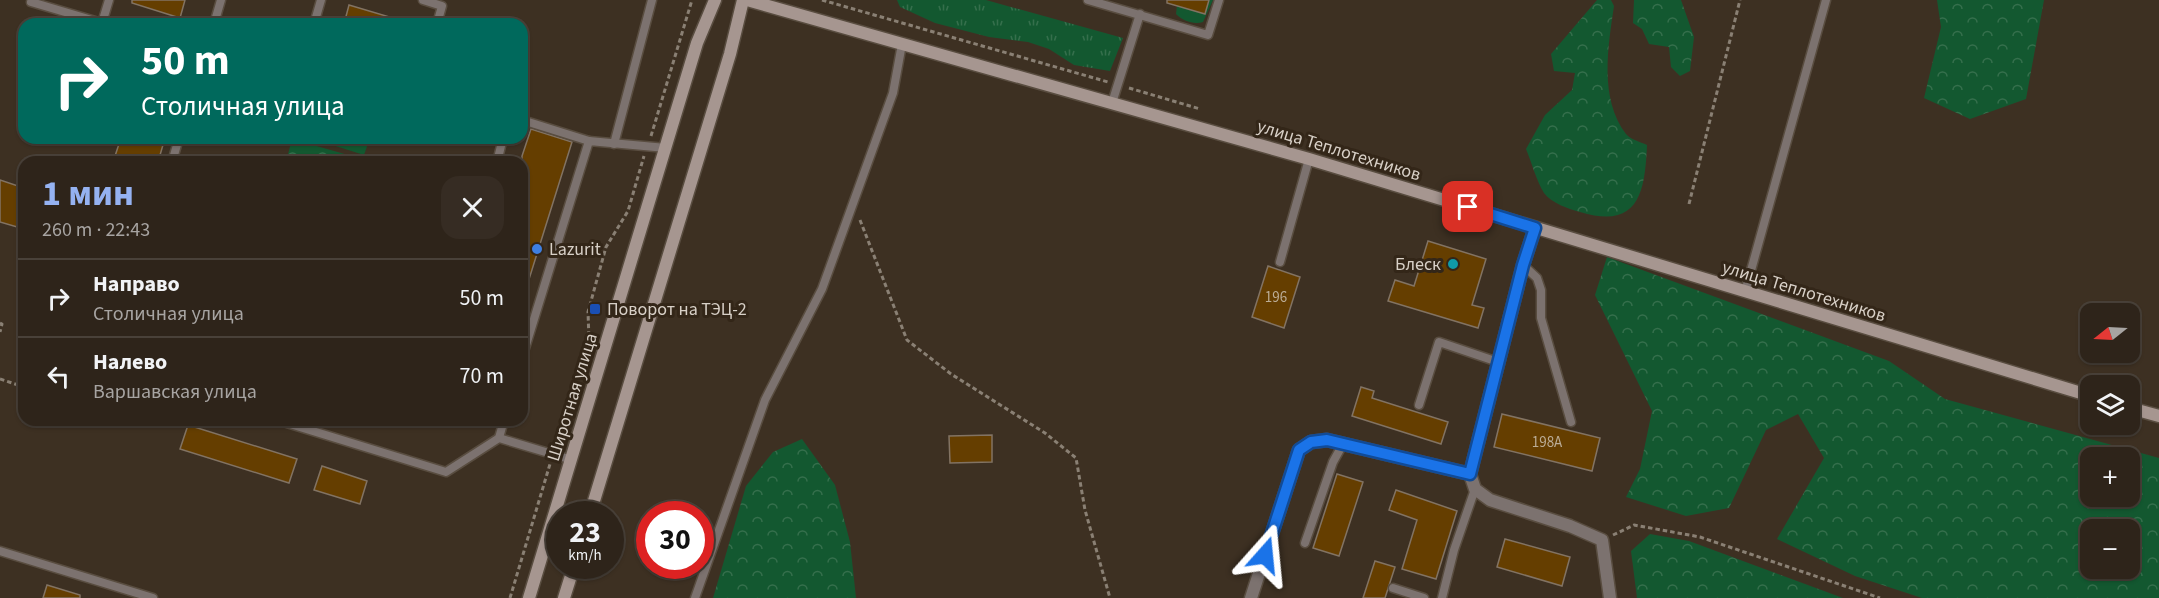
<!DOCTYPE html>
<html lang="ru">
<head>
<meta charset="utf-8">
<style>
	:root { --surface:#2e241a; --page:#362c23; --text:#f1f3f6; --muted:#a7a4a2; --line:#494139; --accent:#95b2f1 }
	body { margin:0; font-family:"Source Sans 3",sans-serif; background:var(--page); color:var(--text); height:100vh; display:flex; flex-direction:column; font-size:22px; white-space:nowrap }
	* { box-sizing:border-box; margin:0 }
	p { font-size:20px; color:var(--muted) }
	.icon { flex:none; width:33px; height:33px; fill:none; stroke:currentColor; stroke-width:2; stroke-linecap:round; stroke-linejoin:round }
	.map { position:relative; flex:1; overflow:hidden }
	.side { position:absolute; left:18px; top:156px; width:510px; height:270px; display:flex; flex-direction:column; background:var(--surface); border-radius:18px; box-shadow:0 2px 4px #0004,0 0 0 2px var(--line) }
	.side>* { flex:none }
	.banner { position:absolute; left:18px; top:18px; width:510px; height:126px; border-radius:18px; box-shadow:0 2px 4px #0004,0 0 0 2px var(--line); background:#00695c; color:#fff; overflow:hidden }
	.needle { width:39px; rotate:252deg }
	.buttons { position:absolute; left:2080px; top:303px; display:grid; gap:12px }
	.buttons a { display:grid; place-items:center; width:60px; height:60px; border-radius:12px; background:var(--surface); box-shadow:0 2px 4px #0004,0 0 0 2px var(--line); font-size:30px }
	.speed { position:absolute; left:546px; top:501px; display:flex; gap:12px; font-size:30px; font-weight:700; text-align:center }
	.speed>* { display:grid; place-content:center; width:78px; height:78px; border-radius:50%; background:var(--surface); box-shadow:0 2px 4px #0004,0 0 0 2px var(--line); line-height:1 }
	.speed small { font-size:15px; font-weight:400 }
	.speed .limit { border:9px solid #d22; background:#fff; color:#111 }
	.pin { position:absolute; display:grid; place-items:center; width:51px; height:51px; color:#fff; margin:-26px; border-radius:12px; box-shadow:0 3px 9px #0006 }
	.me { position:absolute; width:66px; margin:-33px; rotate:18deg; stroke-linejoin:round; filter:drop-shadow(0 0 4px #0008) }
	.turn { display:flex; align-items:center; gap:21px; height:126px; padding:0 24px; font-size:27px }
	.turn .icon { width:78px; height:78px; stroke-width:2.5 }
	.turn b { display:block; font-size:42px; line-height:51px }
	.round { display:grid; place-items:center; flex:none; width:63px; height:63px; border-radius:18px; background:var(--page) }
	.head { display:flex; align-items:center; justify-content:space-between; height:102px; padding:0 24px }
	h1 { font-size:36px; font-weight:700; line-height:45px; color:var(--accent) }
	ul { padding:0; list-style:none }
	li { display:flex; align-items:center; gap:18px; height:78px; padding:0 24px; border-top:2px solid var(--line) }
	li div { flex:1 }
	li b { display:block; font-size:22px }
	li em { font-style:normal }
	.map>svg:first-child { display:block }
	.grass { fill:url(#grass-tufts) }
	.forest { fill:url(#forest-crowns); fill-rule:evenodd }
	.garden { fill:#135830 }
	.building { fill:#653e00; stroke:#827363; stroke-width:1.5 }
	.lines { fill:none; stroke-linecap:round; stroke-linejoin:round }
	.service-casing { stroke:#594d40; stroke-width:11 }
	.minor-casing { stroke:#594d40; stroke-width:15 }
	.secondary-casing { stroke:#594d40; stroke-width:15 }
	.path { stroke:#8a8074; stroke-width:3; stroke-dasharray:4.5 3; stroke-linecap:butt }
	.service { stroke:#7c726f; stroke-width:8 }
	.minor { stroke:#7c726f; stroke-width:12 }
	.secondary { stroke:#a69690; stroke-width:12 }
	.route-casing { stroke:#114b97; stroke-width:15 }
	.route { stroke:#1a73e8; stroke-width:10 }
	.shop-dot { fill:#3f7fe0; stroke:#332618; stroke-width:2 }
	.culture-dot { fill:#0f9aa8; stroke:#332618; stroke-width:2 }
	.transit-dot { fill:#1a4fb4; stroke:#332618; stroke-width:2 }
	.labels { text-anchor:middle; stroke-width:6; stroke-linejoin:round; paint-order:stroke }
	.number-label { font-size:15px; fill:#bbac95 }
	.street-label { font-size:18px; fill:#d8d0c7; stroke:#332618 }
	.poi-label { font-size:18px; fill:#d8d0c7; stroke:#332618; text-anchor:start }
</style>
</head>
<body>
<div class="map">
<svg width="2159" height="598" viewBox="0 0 2159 598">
	<defs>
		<pattern id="grass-tufts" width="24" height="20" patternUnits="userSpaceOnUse" patternTransform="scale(1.5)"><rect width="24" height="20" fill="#135830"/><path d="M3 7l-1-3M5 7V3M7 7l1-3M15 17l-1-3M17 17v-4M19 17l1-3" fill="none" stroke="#356f4c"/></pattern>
		<pattern id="forest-crowns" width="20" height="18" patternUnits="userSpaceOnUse" patternTransform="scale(1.5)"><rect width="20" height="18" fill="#135830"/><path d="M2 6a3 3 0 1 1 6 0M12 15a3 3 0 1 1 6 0" fill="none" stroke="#356f4c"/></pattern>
	</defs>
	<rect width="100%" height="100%" fill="#3d3022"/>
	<g class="grass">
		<polygon points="897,0 986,0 1123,38 1110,71 1074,65 1049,49 1028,42 989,37 935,23 900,7"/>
		<path d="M1209,0H1213L1203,22C1194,25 1183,21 1176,14L1177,6L1205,14Z"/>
	</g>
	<g class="forest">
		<path d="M1597,0H1611L1614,6C1608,46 1599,99 1626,134C1630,139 1640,142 1647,145C1645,192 1639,230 1580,212C1569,209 1551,203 1544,193C1536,180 1532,163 1526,149L1545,115L1572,90L1575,73L1554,71L1551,54Z"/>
		<polygon points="1634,0 1681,0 1694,37 1690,71 1680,76 1671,67 1669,47 1649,44 1642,29 1633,23"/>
		<polygon points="1937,0 2044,0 2026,99 1970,119 1924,98 1941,27"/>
		<polygon points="292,139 369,161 369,162 286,162"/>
		<path d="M1607,257L1889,361L1945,399L2159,458V598H1922L1855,576L1777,539L1824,458L1798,414L1766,430L1729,508L1686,516L1626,497L1640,469L1652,411L1595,295ZM2091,458H2130V496H2091ZM2091,530H2130V568H2091Z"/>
		<polygon points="802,439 835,485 850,542 856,598 713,598 746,486 773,452"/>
		<polygon points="1650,534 1689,541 1843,598 1637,598 1631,551"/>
	</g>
	<polygon class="garden" points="310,138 370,138 364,155"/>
	<g class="building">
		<polygon points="132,0 185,0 180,18 132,3"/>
		<polygon points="1167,0 1209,0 1205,14 1167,3"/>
		<polygon points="349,5 403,21 403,24 344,24"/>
		<polygon points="531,129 572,142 525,292 522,291 522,156"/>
		<polygon points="121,138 165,138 158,162 113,162"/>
		<polygon points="0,180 24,188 24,229 0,222"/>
		<polygon points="1428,241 1486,259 1472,305 1484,308 1478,328 1388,301 1395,280 1414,286"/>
		<polygon points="1268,266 1300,277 1284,328 1252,317"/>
		<polygon points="1361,387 1374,391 1372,398 1448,422 1441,444 1352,416"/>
		<polygon points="1502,414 1600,438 1592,471 1494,447"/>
		<polygon points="188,425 297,459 289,483 180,449"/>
		<polygon points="992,435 992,462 950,463 949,436"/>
		<polygon points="322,466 367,481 360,504 314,490"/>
		<polygon points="1337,474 1363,482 1339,556 1313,548"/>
		<polygon points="1396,490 1457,511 1436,579 1402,569 1417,520 1389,510"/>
		<polygon points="1505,539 1570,557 1562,586 1497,567"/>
		<polygon points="1375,561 1395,567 1385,598 1363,598"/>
		<polygon points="47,585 80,595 80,598 43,598"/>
	</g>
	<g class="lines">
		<g class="service-casing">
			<g id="service">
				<polyline points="423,0 442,6 437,24"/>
				<polyline points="1088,0 1208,35 1219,0"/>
				<polyline points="31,2 102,23"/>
				<polyline points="106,24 102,23 109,0"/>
				<polyline points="214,24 221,0"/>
				<polyline points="314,24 321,0"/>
				<polyline points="1112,103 1140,14"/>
				<polyline points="522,120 589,141"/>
				<polyline points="614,144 652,0"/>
				<polyline points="172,162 179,138"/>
				<polyline points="497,162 503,138"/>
				<polyline points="1280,262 1309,159"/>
				<polyline points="1523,265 1537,278 1541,290 1541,318 1571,422"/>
				<polyline points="1745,292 1826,0"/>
				<polyline points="522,358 589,141 666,148"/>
				<polyline points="1419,405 1439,342 1498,362"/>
				<polyline points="277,420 446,472 499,438"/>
				<polyline points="504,420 499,438 572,460"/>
				<polyline points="1305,543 1333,462 1343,444"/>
				<polyline points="0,551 153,598"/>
				<polyline points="1393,588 1424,598"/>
				<polyline points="695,598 765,400 822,289 893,93 902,44"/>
				<polyline points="1442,598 1454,550 1475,489"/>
			</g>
		</g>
		<g class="minor-casing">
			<g id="minor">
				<polyline points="1535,228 1523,265 1470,474 1475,489 1490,500 1570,526 1602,540 1610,598"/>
				<polyline points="1251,598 1299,450 1311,442 1327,440 1470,474"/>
			</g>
		</g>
		<g class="secondary-casing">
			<g id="secondary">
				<polyline points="747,0 1309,159 2091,396"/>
				<polyline points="2130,408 2159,416"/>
				<polyline points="590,514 730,54 743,0"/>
				<polyline points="529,598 697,43 715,0"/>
				<polyline points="564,598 574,566"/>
			</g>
		</g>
		<g class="path">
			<polyline points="822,0 1108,82"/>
			<polyline points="1129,88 1200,109"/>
			<polyline points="651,136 692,0"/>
			<polyline points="1689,204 1740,0"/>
			<polyline points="860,220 907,340 951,374 1045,433 1076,458 1085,510 1110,598"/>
			<polyline points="0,323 2,324 0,332"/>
			<polyline points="0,379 24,387"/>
			<polyline points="556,443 589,340 588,312 606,247 628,211 644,156"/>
			<polyline points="1613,535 1634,525 1700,537 1880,598"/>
			<polyline points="510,598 550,464"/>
		</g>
		<use href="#service" class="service"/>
		<use href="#minor" class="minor"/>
		<use href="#secondary" class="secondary"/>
	</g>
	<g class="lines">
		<g class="route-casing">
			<polyline id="route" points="1265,555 1299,450 1311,442 1327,440 1470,474 1523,265 1535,228 1468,207"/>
		</g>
		<use href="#route" class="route"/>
	</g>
	<circle class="shop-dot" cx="537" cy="249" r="6"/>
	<circle class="culture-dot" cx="1453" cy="264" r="6"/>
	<rect class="transit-dot" x="589" y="303" width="12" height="12" rx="3"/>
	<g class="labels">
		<g class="number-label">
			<text x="1276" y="302">196</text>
			<text x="1547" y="447">198А</text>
		</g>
		<g class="street-label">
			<text transform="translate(1339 150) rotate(17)" y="6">улица Теплотехников</text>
			<text transform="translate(1804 291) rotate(17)" y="6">улица Теплотехников</text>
			<text transform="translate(572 397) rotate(-73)" y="6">Широтная улица</text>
		</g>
		<g class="poi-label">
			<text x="549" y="255">Lazurit</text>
			<text x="1441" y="270" text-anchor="end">Блеск</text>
			<text x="607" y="315">Поворот на ТЭЦ-2</text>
		</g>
	</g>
</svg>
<div class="buttons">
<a><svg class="needle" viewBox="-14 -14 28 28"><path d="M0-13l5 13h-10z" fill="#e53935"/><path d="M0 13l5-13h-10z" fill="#a7a4a2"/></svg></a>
<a><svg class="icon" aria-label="layers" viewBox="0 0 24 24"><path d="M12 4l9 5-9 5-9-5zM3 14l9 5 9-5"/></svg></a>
<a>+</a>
<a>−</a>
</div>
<div class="speed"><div>23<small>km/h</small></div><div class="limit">30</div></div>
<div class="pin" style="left:1468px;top:207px;background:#d93025"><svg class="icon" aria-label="arrive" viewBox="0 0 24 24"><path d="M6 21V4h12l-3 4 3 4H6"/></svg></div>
<svg class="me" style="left:1265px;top:555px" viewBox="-20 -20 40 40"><path d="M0-17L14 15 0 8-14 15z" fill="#1a73e8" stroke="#fff" stroke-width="4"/></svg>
<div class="banner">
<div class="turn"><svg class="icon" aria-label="right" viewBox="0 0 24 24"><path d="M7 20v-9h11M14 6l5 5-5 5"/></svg><div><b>50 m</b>Столичная улица</div></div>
</div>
<section class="side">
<div class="head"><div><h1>1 мин</h1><p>260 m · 22:43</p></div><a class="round"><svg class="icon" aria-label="close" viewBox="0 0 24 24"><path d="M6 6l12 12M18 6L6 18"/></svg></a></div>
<ul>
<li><svg class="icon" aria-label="right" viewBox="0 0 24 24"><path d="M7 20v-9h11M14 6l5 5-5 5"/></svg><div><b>Направо</b><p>Столичная улица</p></div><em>50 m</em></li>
<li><svg class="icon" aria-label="left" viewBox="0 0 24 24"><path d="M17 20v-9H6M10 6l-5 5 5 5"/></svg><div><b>Налево</b><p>Варшавская улица</p></div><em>70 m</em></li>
</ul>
</section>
</div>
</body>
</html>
